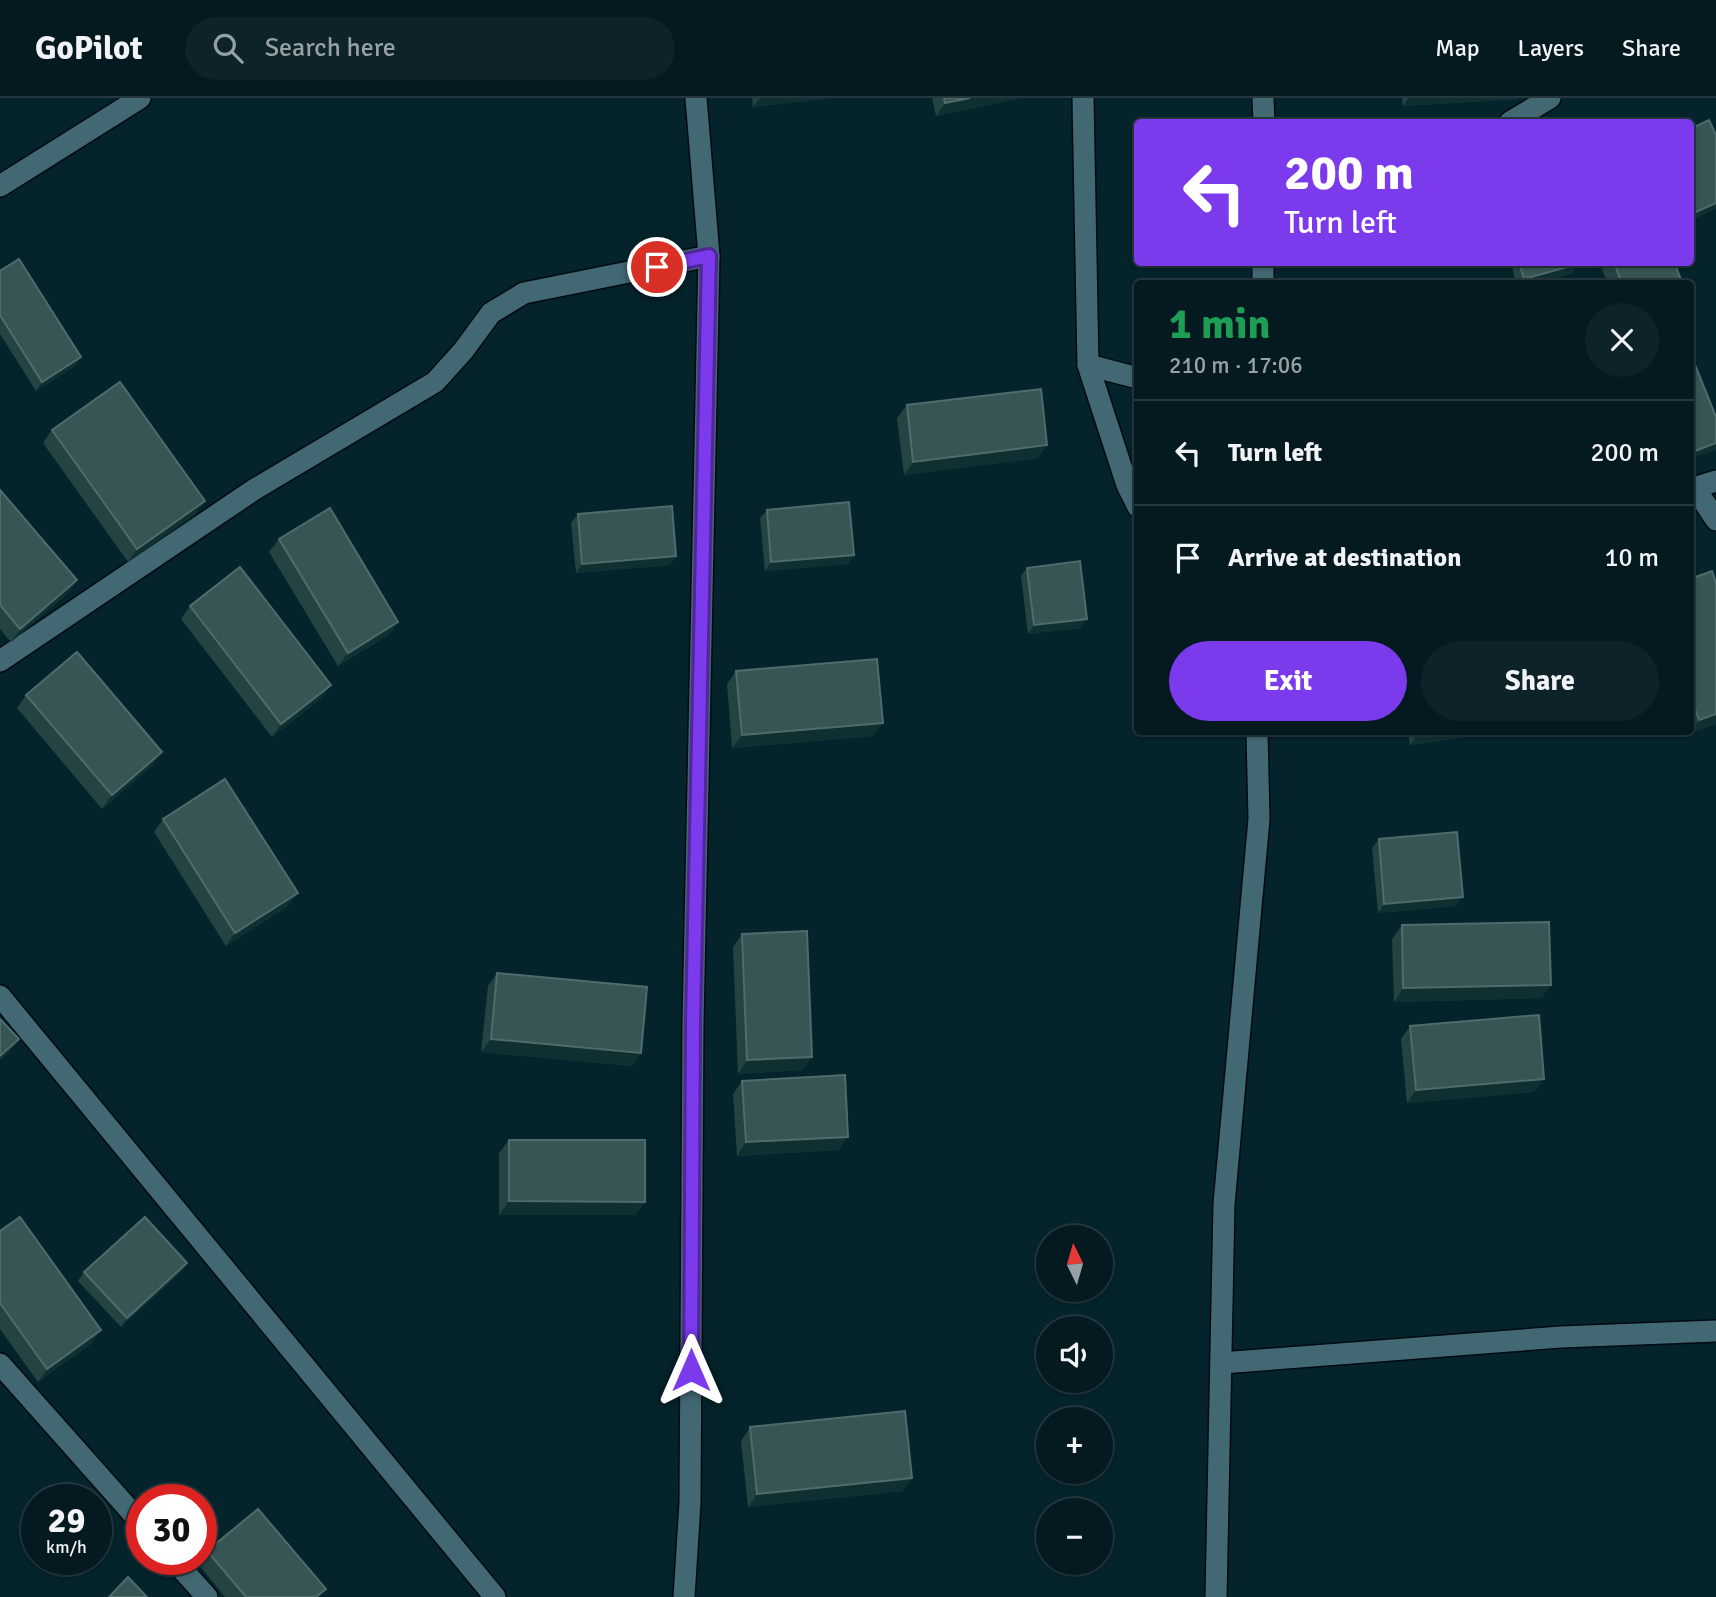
<!DOCTYPE html>
<html lang="en">
<head>
<meta charset="utf-8">
<style>
	:root { --surface:#041a20; --page:#0d2329; --text:#f1f3f6; --muted:#97a1a5; --line:#25383e; --accent:#7c3aed }
	body { margin:0; font-family:Signika,sans-serif; background:var(--page); color:var(--text); height:100vh; display:flex; flex-direction:column; font-size:26px; white-space:nowrap }
	* { box-sizing:border-box; margin:0 }
	p { font-size:23px; color:var(--muted) }
	.icon { flex:none; width:38px; height:38px; fill:none; stroke:currentColor; stroke-width:2; stroke-linecap:round; stroke-linejoin:round }
	.map { position:relative; flex:1; overflow:hidden }
	.sheet { position:absolute; left:1134px; top:182px; width:560px; height:455px; display:flex; flex-direction:column; background:var(--surface); border-radius:7px; box-shadow:0 2px 5px #0004,0 0 0 2px var(--line) }
	.sheet>* { flex:none }
	.banner { position:absolute; left:1134px; top:21px; width:560px; height:147px; border-radius:7px; box-shadow:0 2px 5px #0004,0 0 0 2px var(--line); background:#7c3aed; color:#fff; overflow:hidden }
	.needle { width:46px; rotate:355deg }
	.tools { position:absolute; left:1036px; top:1127px; display:grid; gap:14px }
	.tools a { display:grid; place-items:center; width:77px; height:77px; border-radius:50%; background:var(--surface); box-shadow:0 2px 5px #0004,0 0 0 2px var(--line); font-size:35px }
	.speed { position:absolute; left:21px; top:1386px; display:flex; gap:14px; font-size:35px; font-weight:700; text-align:center }
	.speed>* { display:grid; place-content:center; width:91px; height:91px; border-radius:50%; background:var(--surface); box-shadow:0 2px 5px #0004,0 0 0 2px var(--line); line-height:1 }
	.speed small { font-size:18px; font-weight:400 }
	.speed .limit { border:10px solid #d22; background:#fff; color:#111 }
	.pin { position:absolute; display:grid; place-items:center; width:60px; height:60px; color:#fff; margin:-30px; border:4px solid #fff; border-radius:50%; box-shadow:0 2px 7px #0007 }
	.me { position:absolute; width:77px; margin:-38px; rotate:0deg; stroke-linejoin:round; filter:drop-shadow(0 0 5px #0008) }
	.turn { display:flex; align-items:center; gap:24px; height:147px; padding:0 35px; font-size:32px }
	.turn .icon { width:91px; height:91px; stroke-width:2.5 }
	.turn b { display:block; font-size:49px; line-height:60px }
	.round { display:grid; place-items:center; flex:none; width:74px; height:74px; border-radius:37px; background:var(--page) }
	.head { display:flex; align-items:center; justify-content:space-between; height:119px; padding:0 35px }
	h1 { font-size:42px; font-weight:700; line-height:52px; color:#1e9e55 }
	.action { display:flex; gap:14px; margin-top:auto; padding:14px 35px }
	.action a { flex:1; height:80px; border-radius:42px; background:var(--accent); color:#fff; font-size:28px; font-weight:700; line-height:80px; text-align:center }
	.action a+a { background:var(--page); color:var(--text) }
	ul { padding:0; list-style:none }
	li { display:flex; align-items:center; gap:21px; height:105px; padding:0 35px; border-top:2px solid var(--line) }
	li div { flex:1 }
	li b { display:block; font-size:26px }
	li em { font-style:normal }
	header { display:flex; align-items:center; gap:42px; box-sizing:border-box; height:98px; padding:0 35px; background:var(--surface); border-bottom:2px solid var(--line) }
	header strong { font-size:33px }
	nav { display:flex; gap:38px; margin-inline-start:auto; font-size:24px }
	.search { width:490px; height:63px; background:var(--page); display:flex; align-items:center; gap:18px; box-sizing:border-box; padding:0 24px; border-radius:38px; color:var(--muted); font-size:26px }
	.map>svg:first-child { display:block }
	.lines { fill:none; stroke-linecap:round; stroke-linejoin:round }
	.minor-casing { stroke:#000b10; stroke-width:24 }
	.minor { stroke:#426873; stroke-width:21 }
	.wall { fill:#244342 }
	.shaded-wall { fill:#102f31 }
	.building { fill:#375554; stroke:#4f6b6c; stroke-width:2 }
	.route-casing { stroke:#51269a; stroke-width:18 }
	.route { stroke:#7c3aed; stroke-width:12 }
</style>
</head>
<body>
<header>
<strong>GoPilot</strong>
<div class="search"><svg class="icon" aria-label="search" viewBox="0 0 24 24"><circle cx="10" cy="10" r="6"/><path d="M15 15l6 6"/></svg>Search here</div>
<nav><a>Map</a><a>Layers</a><a>Share</a></nav>
</header>
<div class="map">
<svg width="1716" height="1499" viewBox="0 0 1716 1499">
	<rect width="100%" height="100%" fill="#05232b"/>
	<g class="lines">
		<g class="minor-casing">
			<g id="minor">
				<polyline points="1083,0 1088,267 1127,387 1138,409"/>
				<polyline points="1263,0 1264,24"/>
				<polyline points="1510,24 1550,0"/>
				<polyline points="0,88 140,0"/>
				<polyline points="1263,164 1263,186"/>
				<polyline points="1088,267 1138,280"/>
				<polyline points="1695,390 1716,422"/>
				<polyline points="1690,391 1716,383"/>
				<polyline points="0,563 255,391 435,284 463,253 491,215 524,195 709,158"/>
				<polyline points="0,898 495,1499"/>
				<polyline points="1221,1265 1561,1239 1716,1233"/>
				<polyline points="0,1266 142,1426"/>
				<polyline points="173,1461 207,1499"/>
				<polyline points="684,1499 690,1405 693,925 709,158 696,0"/>
				<polyline points="1216,1499 1224,1106 1259,721 1257,634"/>
			</g>
		</g>
		<use href="#minor" class="minor"/>
	</g>
	<g class="wall">
		<polygon points="752,0 830,0 753,9"/>
		<polygon points="932,0 1022,0 936,18"/>
		<polygon points="1402,0 1519,0 1518,1 1403,8"/>
		<polygon points="1690,31 1716,37 1716,110 1690,123"/>
		<polygon points="1511,164 1577,164 1578,166 1572,175 1533,186 1516,186"/>
		<polygon points="1599,164 1674,164 1681,186 1608,186"/>
		<polygon points="0,173 75,268 36,293 0,236"/>
		<polygon points="907,307 1047,347 1038,360 904,377 897,320"/>
		<polygon points="52,332 196,416 128,464 43,345"/>
		<polygon points="0,392 77,482 68,495 11,544 0,531"/>
		<polygon points="767,412 854,457 848,466 765,473 760,420"/>
		<polygon points="578,416 670,467 576,475 571,425"/>
		<polygon points="279,441 389,537 338,568 269,454"/>
		<polygon points="1027,470 1081,530 1028,536 1021,478"/>
		<polygon points="1690,481 1716,626 1690,635"/>
		<polygon points="190,508 322,600 272,639 181,521"/>
		<polygon points="736,573 873,638 732,650 727,586"/>
		<polygon points="26,597 153,667 102,711 17,610"/>
		<polygon points="1408,634 1487,634 1486,636 1410,647"/>
		<polygon points="163,721 298,795 288,808 226,848 154,734"/>
		<polygon points="1379,741 1456,808 1378,815 1372,750"/>
		<polygon points="1402,827 1542,900 1394,904 1392,841"/>
		<polygon points="742,836 803,972 738,976 733,849"/>
		<polygon points="497,875 641,955 632,968 481,954 488,888"/>
		<polygon points="1410,928 1535,994 1407,1005 1401,941"/>
		<polygon points="742,983 839,1052 737,1058 733,996"/>
		<polygon points="509,1042 645,1104 635,1117 499,1117 499,1055"/>
		<polygon points="0,1133 92,1245 38,1284 0,1231"/>
		<polygon points="84,1174 181,1174 121,1229 78,1183"/>
		<polygon points="750,1329 903,1393 748,1409 741,1343"/>
		<polygon points="207,1453 320,1499 225,1499 198,1466"/>
	</g>
	<g class="shaded-wall">
		<polygon points="760,0 830,0 753,9"/>
		<polygon points="970,0 1022,0 936,18 945,5"/>
		<polygon points="1408,0 1519,0 1518,1 1403,8"/>
		<polygon points="1716,105 1716,110 1690,123 1690,121 1694,115"/>
		<polygon points="1578,166 1572,175 1533,186 1521,186 1524,181"/>
		<polygon points="81,259 75,268 36,293 42,284"/>
		<polygon points="1716,345 1716,352 1690,361 1690,355"/>
		<polygon points="1047,347 1038,360 904,377 913,364"/>
		<polygon points="205,403 196,416 128,464 137,451"/>
		<polygon points="854,457 848,466 765,473 771,464"/>
		<polygon points="676,458 670,467 576,475 582,466"/>
		<polygon points="77,482 68,495 11,544 20,531"/>
		<polygon points="1087,521 1081,530 1028,536 1034,527"/>
		<polygon points="398,524 389,537 338,568 348,555"/>
		<polygon points="331,587 322,600 272,639 281,626"/>
		<polygon points="1716,616 1716,626 1690,635 1699,622"/>
		<polygon points="883,625 873,638 732,650 742,637"/>
		<polygon points="1447,634 1487,634 1486,636 1410,647 1416,638"/>
		<polygon points="162,654 153,667 102,711 112,697"/>
		<polygon points="298,795 288,808 226,848 235,835"/>
		<polygon points="1463,799 1456,808 1378,815 1384,806"/>
		<polygon points="1551,887 1542,900 1394,904 1403,890"/>
		<polygon points="19,941 10,954 0,963 0,958"/>
		<polygon points="491,941 641,955 632,968 481,954"/>
		<polygon points="812,959 803,972 738,976 747,962"/>
		<polygon points="1544,981 1535,994 1407,1005 1416,992"/>
		<polygon points="848,1039 839,1052 737,1058 746,1044"/>
		<polygon points="509,1103 645,1104 635,1117 499,1117"/>
		<polygon points="187,1165 181,1174 121,1229 127,1220"/>
		<polygon points="101,1232 92,1245 38,1284 47,1271"/>
		<polygon points="912,1380 903,1393 748,1409 757,1396"/>
	</g>
	<g class="building">
		<polygon points="944,0 970,0 945,5"/>
		<polygon points="1709,22 1716,37 1716,105 1694,115 1690,108 1690,31"/>
		<polygon points="19,161 81,259 42,284 0,217 0,173"/>
		<polygon points="1519,164 1577,164 1578,166 1524,181"/>
		<polygon points="1614,164 1674,164 1682,184 1679,186 1622,186"/>
		<polygon points="1690,254 1716,319 1716,345 1690,355"/>
		<polygon points="120,284 205,403 137,451 52,332"/>
		<polygon points="1041,291 1047,347 913,364 907,307"/>
		<polygon points="0,392 77,482 20,531 0,507"/>
		<polygon points="849,404 854,457 771,464 767,412"/>
		<polygon points="672,408 676,458 582,466 578,416"/>
		<polygon points="330,410 398,524 348,555 279,441"/>
		<polygon points="1080,463 1087,521 1034,527 1027,470"/>
		<polygon points="240,469 331,587 281,626 190,508"/>
		<polygon points="1712,473 1716,485 1716,616 1699,622 1690,596 1690,481"/>
		<polygon points="77,554 162,654 112,697 26,597"/>
		<polygon points="877,561 883,625 742,637 736,573"/>
		<polygon points="1416,634 1447,634 1416,638"/>
		<polygon points="225,681 298,795 235,835 163,721"/>
		<polygon points="1457,734 1463,799 1384,806 1379,741"/>
		<polygon points="1549,824 1551,887 1403,890 1402,827"/>
		<polygon points="807,833 812,959 747,962 742,836"/>
		<polygon points="497,875 647,889 641,955 491,941"/>
		<polygon points="1539,917 1544,981 1416,992 1410,928"/>
		<polygon points="0,921 19,941 0,958"/>
		<polygon points="845,977 848,1039 746,1044 742,983"/>
		<polygon points="509,1042 645,1042 645,1104 509,1103"/>
		<polygon points="20,1119 101,1232 47,1271 0,1205 0,1133"/>
		<polygon points="145,1119 187,1165 127,1220 84,1174"/>
		<polygon points="905,1313 912,1380 757,1396 750,1329"/>
		<polygon points="258,1411 326,1491 316,1499 246,1499 207,1453"/>
		<polygon points="128,1479 147,1499 109,1499"/>
	</g>
	<g class="lines">
		<g class="route-casing">
			<polyline id="route" points="657,169 709,158 693,925 691,1272"/>
		</g>
		<use href="#route" class="route"/>
	</g>
</svg>
<div class="tools">
<a><svg class="needle" viewBox="-14 -14 28 28"><path d="M0-13l5 13h-10z" fill="#e53935"/><path d="M0 13l5-13h-10z" fill="#97a1a5"/></svg></a>
<a><svg class="icon" aria-label="sound" viewBox="0 0 24 24"><path d="M4 9h4l5-4v14l-5-4H4zM17 9q2 3 0 6"/></svg></a>
<a>+</a>
<a>−</a>
</div>
<div class="speed"><div>29<small>km/h</small></div><div class="limit">30</div></div>
<div class="pin" style="left:657px;top:169px;background:#d93025"><svg class="icon" aria-label="arrive" viewBox="0 0 24 24"><path d="M6 21V4h12l-3 4 3 4H6"/></svg></div>
<svg class="me" style="left:691px;top:1272px" viewBox="-20 -20 40 40"><path d="M0-17L14 15 0 8-14 15z" fill="#7c3aed" stroke="#fff" stroke-width="4"/></svg>
<div class="banner">
<div class="turn"><svg class="icon" aria-label="left" viewBox="0 0 24 24"><path d="M17 20v-9H6M10 6l-5 5 5 5"/></svg><div><b>200 m</b>Turn left</div></div>
</div>
<section class="sheet">
<div class="head"><div><h1>1 min</h1><p>210 m · 17:06</p></div><a class="round"><svg class="icon" aria-label="close" viewBox="0 0 24 24"><path d="M6 6l12 12M18 6L6 18"/></svg></a></div>
<ul>
<li><svg class="icon" aria-label="left" viewBox="0 0 24 24"><path d="M17 20v-9H6M10 6l-5 5 5 5"/></svg><div><b>Turn left</b></div><em>200 m</em></li>
<li><svg class="icon" aria-label="arrive" viewBox="0 0 24 24"><path d="M6 21V4h12l-3 4 3 4H6"/></svg><div><b>Arrive at destination</b></div><em>10 m</em></li>
</ul>
<div class="action"><a>Exit</a><a>Share</a></div>
</section>
</div>
</body>
</html>
